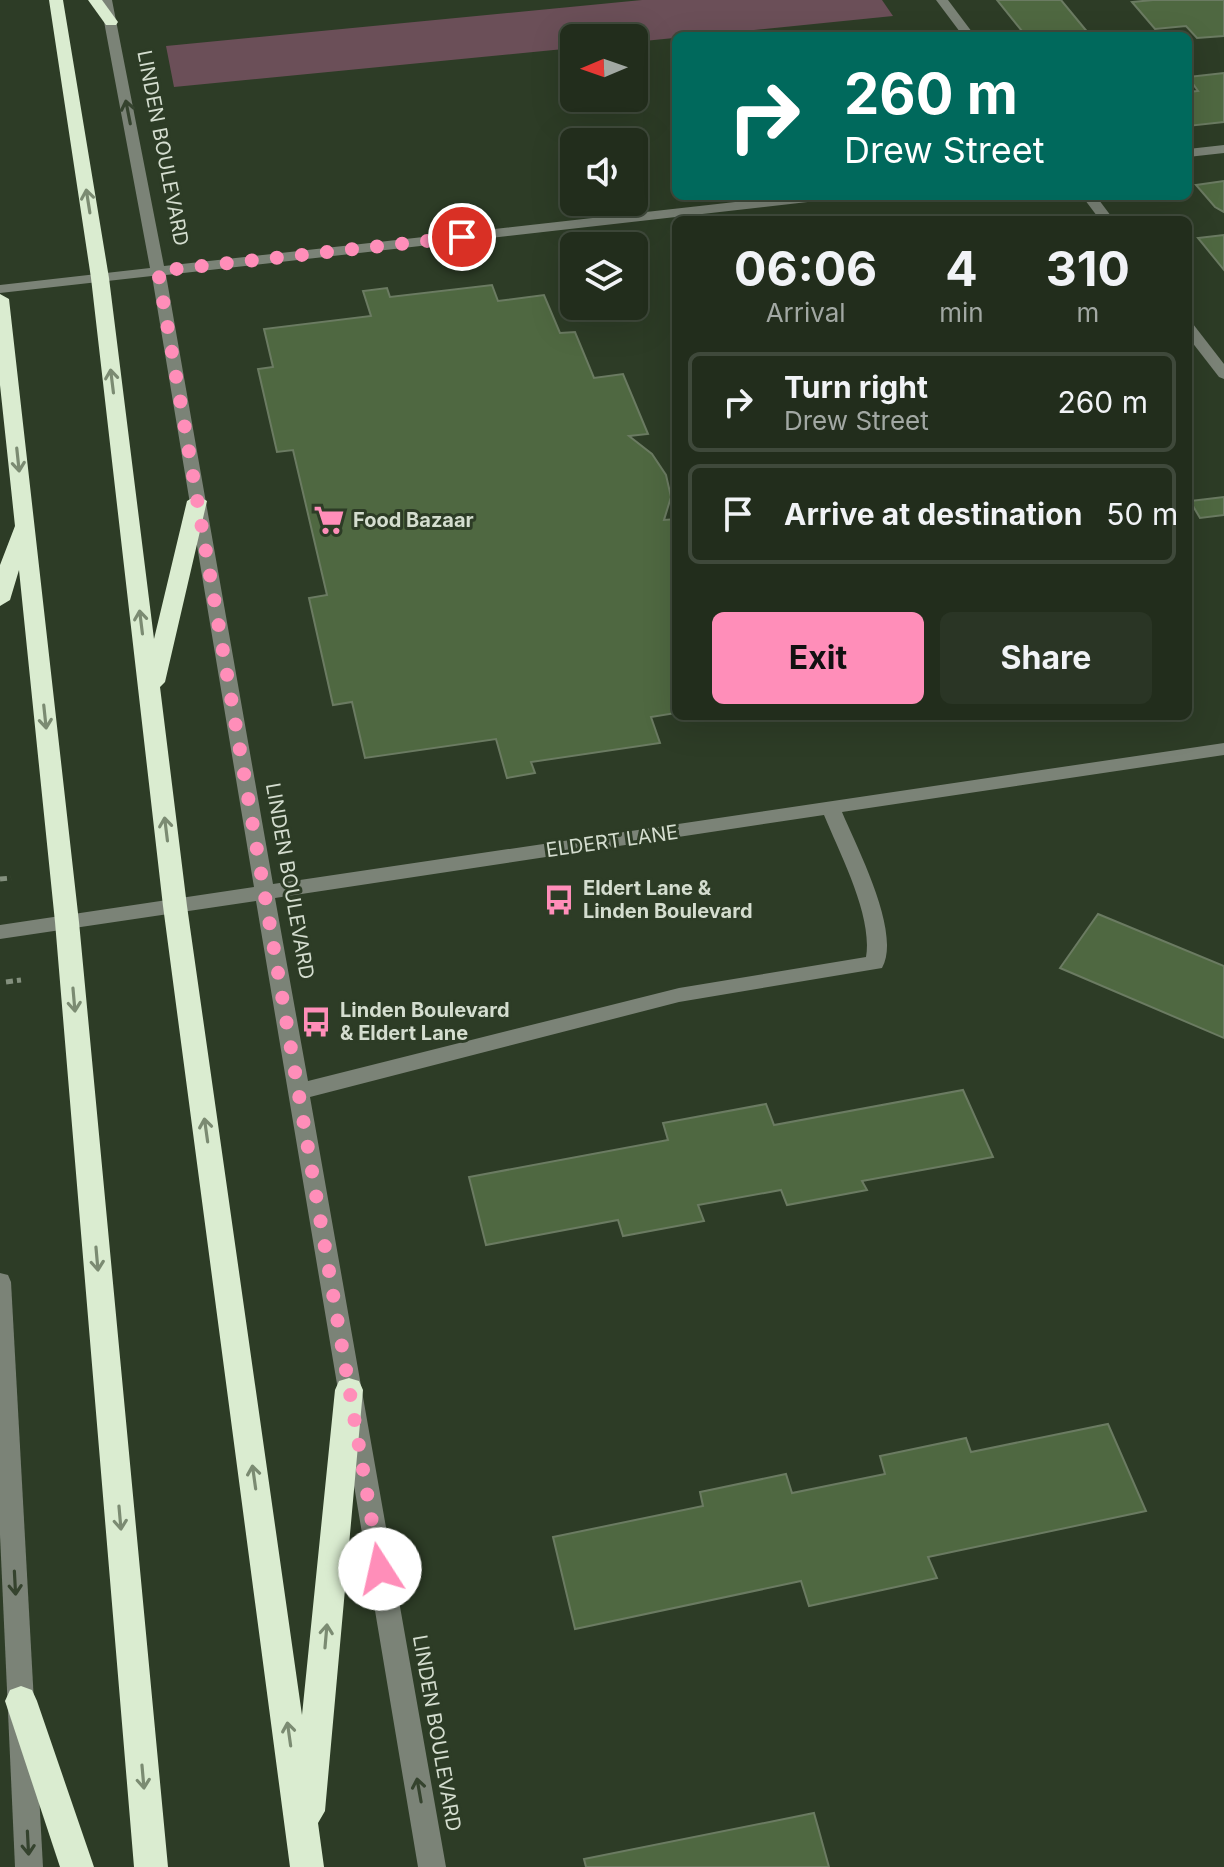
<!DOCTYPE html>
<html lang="en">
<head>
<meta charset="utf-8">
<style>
	:root { --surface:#222d1c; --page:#2a3525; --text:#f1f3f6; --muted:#a2a8a3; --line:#3f493b; --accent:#ff8eb9 }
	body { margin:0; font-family:Inter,sans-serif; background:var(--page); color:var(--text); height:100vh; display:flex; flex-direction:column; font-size:30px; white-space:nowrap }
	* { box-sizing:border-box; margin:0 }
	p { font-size:26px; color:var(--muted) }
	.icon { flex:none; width:44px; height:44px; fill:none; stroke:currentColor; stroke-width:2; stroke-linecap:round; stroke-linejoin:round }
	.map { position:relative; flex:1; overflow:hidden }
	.drawer { position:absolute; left:672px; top:216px; width:520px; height:504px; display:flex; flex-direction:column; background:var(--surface); border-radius:12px; box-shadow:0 8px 32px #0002,0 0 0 2px var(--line) }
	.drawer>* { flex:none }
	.top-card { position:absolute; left:672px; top:32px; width:520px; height:168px; border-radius:12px; box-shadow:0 8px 32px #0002,0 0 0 2px var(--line); background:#00695c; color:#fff; overflow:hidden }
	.needle { width:52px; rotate:268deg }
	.controls { position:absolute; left:560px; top:24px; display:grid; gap:16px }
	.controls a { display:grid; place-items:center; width:88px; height:88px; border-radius:12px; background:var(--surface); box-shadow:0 8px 32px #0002,0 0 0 2px var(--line); font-size:40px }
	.pin { position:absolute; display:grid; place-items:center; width:68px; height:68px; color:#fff; margin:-34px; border:4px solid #fff; border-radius:50%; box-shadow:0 2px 8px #0007 }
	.me { position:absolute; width:88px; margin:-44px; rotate:350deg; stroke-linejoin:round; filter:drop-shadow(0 0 6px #0008) }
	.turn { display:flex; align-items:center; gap:28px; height:168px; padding:0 40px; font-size:36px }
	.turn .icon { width:104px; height:104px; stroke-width:2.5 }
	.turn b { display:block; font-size:56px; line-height:68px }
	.eta { display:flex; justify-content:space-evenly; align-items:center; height:136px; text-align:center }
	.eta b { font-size:48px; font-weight:700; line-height:56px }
	.cta { display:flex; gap:16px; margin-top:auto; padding:16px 40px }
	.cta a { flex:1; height:92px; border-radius:12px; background:var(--accent); color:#111; font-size:32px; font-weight:700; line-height:92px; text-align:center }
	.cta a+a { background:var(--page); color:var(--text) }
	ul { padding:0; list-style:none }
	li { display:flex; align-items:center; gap:24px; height:100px; margin:0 16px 12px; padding:0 24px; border:4px solid var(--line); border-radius:12px }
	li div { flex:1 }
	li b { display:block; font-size:30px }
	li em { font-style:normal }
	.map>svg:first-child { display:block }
	.green { fill:#6b4f58 }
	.building { fill:#4f6841; stroke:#6b7b62; stroke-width:2 }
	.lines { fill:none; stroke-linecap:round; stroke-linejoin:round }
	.path { stroke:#84907e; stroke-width:5; stroke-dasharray:7 4; stroke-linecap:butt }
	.minor { fill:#7b8377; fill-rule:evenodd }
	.highway { fill:#daecd0; fill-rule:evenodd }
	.oneway { stroke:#35432e }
	.oneway2 { stroke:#7b8b72 }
	.route { stroke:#ff8eb9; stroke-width:14; stroke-dasharray:0 25.2 }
	.labels { text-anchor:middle; stroke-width:6; stroke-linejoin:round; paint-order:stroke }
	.street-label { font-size:20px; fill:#d4ddcf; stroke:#2d3c26 }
	.poi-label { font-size:20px; font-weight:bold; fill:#d4ddcf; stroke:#2d3c26; text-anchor:start }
</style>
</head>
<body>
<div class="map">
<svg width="1224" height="1867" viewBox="0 0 1224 1867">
	<rect width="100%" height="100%" fill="#2d3c26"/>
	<polygon class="green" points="642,0 882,0 893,16 634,42 634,38 574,38 574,48 174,87 166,46"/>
	<g class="building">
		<polygon points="997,0 1061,0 1089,34 1100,36 1026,36"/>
		<polygon points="1153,0 1224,0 1224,36 1197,38 1186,26 1155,29 1132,2"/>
		<polygon points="1224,73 1224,122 1188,126 1188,92 1198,91 1188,77"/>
		<polygon points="1224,181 1224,212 1215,207 1196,185"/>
		<polygon points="1224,235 1224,270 1198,238"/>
		<polygon points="492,285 498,301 544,295 560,333 575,332 594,378 623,374 648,434 629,436 652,454 666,475 671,497 664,520 676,519 676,713 651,717 660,743 531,762 535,773 507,778 496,739 365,758 352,702 333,705 309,598 327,595 293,450 277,452 258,369 273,367 264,329 371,316 363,291 387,288 390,297"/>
		<polygon points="1224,497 1224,515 1200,518 1190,501"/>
		<polygon points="1098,914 1224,966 1224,1038 1060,968"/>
		<polygon points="963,1090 993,1157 862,1181 867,1190 787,1205 781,1190 698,1205 704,1221 623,1236 618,1220 486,1245 469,1177 668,1140 663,1123 766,1104 774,1125"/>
		<polygon points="1108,1424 1146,1511 928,1557 937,1578 809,1606 801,1581 575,1629 553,1537 703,1506 700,1492 786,1474 792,1493 885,1474 880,1456 966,1438 971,1452"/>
		<polygon points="814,1813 829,1867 586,1867 584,1859"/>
	</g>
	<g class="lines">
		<g class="path">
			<polyline points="0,879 11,878"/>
			<polyline points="6,982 21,980"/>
		</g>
		<g class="minor">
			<path d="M100,0H112L164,266L788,196H832L825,200L166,275L273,884L1224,743V755L842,812C857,848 902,933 882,968L679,1002L310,1097L446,1867H418L256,901L0,939V925L254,887L152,276L0,293V285L150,268ZM824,815C840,854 873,916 866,957L679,988L308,1081L275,898Z"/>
			<polygon points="936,0 948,0 975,36 963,36"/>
			<polygon points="1224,145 1224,153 1188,157 1188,149"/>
			<polygon points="1082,196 1096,196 1114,220 1100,220"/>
			<polygon points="1188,323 1193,324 1224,364 1224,379 1219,377 1188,337"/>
			<polygon points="0,1273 8,1275 11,1282 43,1867 15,1867 0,1535"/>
		</g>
		<g class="highway">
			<polygon points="49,0 63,0 109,278 154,639 187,501 197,495 207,501 165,682 160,687 187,906 302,1715 335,1390 339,1381 349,1378 359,1381 363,1390 325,1811 318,1823 324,1867 290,1867 163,906 91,278"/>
			<polygon points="88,0 102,0 118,22 116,25 106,25"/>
			<polygon points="0,294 9,299 79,922 168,1867 134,1867 55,922 19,570 10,600 0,606 0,565 15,526 0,385"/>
			<polygon points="21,1686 32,1690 37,1701 94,1867 60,1867 5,1701 10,1690"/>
		</g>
	</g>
	<defs><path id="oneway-shaft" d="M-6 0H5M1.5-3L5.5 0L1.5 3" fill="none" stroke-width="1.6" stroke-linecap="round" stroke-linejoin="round" transform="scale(2)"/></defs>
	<g class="oneway">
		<use href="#oneway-shaft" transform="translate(128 112) rotate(-101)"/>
		<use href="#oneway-shaft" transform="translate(15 1583) rotate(87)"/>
		<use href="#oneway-shaft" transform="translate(419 1790) rotate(-100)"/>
		<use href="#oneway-shaft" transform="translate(28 1843) rotate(87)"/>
	</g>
	<g class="oneway2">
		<use href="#oneway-shaft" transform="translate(88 201) rotate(-99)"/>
		<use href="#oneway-shaft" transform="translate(112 381) rotate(-97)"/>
		<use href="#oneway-shaft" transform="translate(18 460) rotate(84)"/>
		<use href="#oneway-shaft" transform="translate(141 622) rotate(-97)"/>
		<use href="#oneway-shaft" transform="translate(45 717) rotate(84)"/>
		<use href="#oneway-shaft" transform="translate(166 829) rotate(-97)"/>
		<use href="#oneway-shaft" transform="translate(74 1000) rotate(85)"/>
		<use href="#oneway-shaft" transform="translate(206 1130) rotate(-98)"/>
		<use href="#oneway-shaft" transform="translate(97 1259) rotate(85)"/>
		<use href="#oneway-shaft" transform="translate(254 1477) rotate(-98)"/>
		<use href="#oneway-shaft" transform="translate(120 1518) rotate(85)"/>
		<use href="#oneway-shaft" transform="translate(326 1636) rotate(-85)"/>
		<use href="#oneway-shaft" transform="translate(289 1734) rotate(-98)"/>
		<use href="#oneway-shaft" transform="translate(143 1777) rotate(85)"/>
	</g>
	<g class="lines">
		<polyline class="route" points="380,1569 158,271 462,237"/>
	</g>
	<defs>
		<g id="supermarket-bare" transform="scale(2.4)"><path d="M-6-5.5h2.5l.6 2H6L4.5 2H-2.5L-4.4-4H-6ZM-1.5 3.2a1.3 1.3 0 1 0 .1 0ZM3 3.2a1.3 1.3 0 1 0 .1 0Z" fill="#ff8eb9" stroke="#2d3c26" stroke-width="2.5" paint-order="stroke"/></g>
		<g id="bus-bare" transform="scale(2.4)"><path d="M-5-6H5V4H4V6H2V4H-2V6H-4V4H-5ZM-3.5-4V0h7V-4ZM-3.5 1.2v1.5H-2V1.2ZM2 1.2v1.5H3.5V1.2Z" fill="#ff8eb9" stroke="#2d3c26" stroke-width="2.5" paint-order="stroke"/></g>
	</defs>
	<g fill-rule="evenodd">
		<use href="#supermarket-bare" x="329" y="520"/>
		<use href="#bus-bare" x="559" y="900"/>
		<use href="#bus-bare" x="316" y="1022"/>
	</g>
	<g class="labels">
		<g class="street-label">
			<text transform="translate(163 148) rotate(79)" y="7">LINDEN BOULEVARD</text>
			<text transform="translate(612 841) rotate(-8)" y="7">ELDERT LANE</text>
			<text transform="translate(290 881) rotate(80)" y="7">LINDEN BOULEVARD</text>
			<text transform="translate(437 1733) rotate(80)" y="7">LINDEN BOULEVARD</text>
		</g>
		<g class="poi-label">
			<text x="353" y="527">Food Bazaar</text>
			<text x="583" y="895">Eldert Lane &amp;<tspan x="583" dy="23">Linden Boulevard</tspan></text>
			<text x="340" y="1017">Linden Boulevard<tspan x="340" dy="23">&amp; Eldert Lane</tspan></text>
		</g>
	</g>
</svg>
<div class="controls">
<a><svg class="needle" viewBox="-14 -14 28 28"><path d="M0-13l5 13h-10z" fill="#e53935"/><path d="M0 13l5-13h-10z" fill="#a2a8a3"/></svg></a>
<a><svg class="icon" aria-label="sound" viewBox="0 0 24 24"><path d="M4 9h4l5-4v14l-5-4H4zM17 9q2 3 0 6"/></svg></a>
<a><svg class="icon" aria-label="layers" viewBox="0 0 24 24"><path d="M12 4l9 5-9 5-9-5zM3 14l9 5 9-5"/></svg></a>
</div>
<div class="pin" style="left:462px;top:237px;background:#d93025"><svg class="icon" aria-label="arrive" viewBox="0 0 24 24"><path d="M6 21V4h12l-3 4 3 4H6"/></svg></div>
<svg class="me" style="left:380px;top:1569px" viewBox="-20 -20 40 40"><circle r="19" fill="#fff"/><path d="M0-13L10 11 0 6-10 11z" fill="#ff8eb9"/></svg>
<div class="top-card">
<div class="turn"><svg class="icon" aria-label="right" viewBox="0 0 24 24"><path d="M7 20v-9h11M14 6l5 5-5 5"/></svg><div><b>260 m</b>Drew Street</div></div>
</div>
<section class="drawer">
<div class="eta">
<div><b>06:06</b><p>Arrival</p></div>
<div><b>4</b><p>min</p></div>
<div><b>310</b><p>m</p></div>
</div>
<ul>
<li><svg class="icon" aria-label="right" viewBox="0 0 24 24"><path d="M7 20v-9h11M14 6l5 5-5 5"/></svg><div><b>Turn right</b><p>Drew Street</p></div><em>260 m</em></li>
<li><svg class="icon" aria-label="arrive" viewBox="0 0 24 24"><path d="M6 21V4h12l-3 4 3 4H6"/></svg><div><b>Arrive at destination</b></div><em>50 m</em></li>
</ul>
<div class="cta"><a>Exit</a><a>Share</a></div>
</section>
</div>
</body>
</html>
